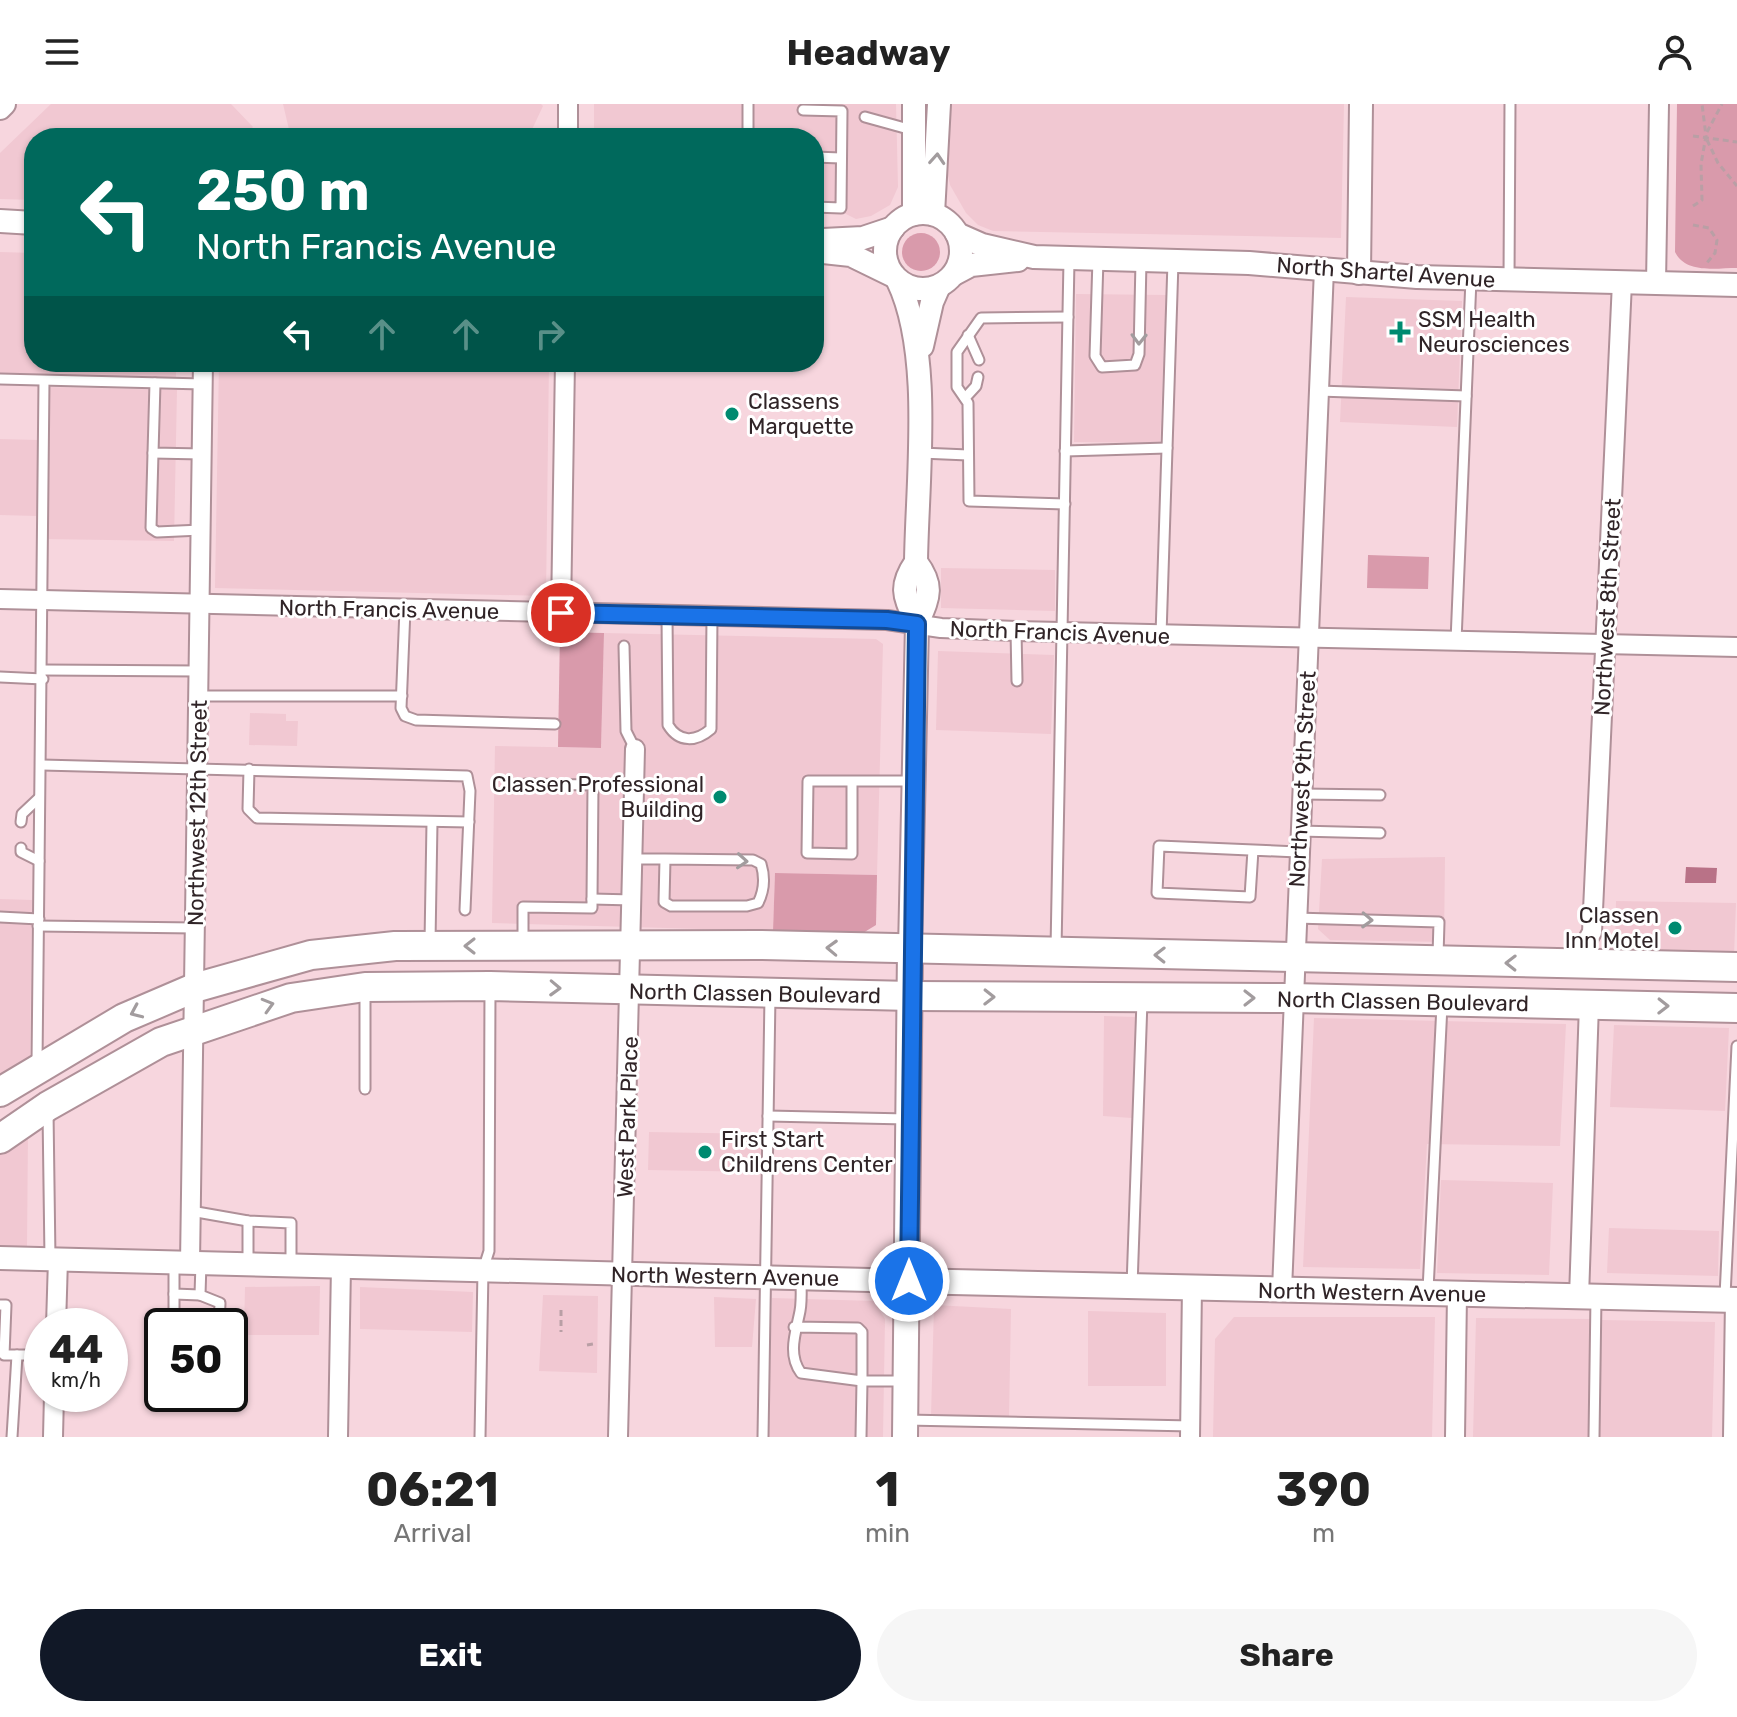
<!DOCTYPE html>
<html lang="en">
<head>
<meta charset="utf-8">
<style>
	:root { --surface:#fff; --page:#f6f6f6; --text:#222; --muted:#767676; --accent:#111827 }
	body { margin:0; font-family:Rubik,sans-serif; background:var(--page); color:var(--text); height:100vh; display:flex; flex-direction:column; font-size:30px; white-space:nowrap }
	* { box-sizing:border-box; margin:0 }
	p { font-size:26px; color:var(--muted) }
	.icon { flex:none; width:44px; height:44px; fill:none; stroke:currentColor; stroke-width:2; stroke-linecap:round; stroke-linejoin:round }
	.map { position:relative; height:1333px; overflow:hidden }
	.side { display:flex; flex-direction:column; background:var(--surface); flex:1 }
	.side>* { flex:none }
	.banner { position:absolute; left:24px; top:24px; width:800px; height:244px; border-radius:32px; box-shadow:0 2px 6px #0004; background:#00695c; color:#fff; overflow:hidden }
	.speed { position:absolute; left:24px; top:1204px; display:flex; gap:16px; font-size:40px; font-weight:700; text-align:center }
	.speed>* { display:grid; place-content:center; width:104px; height:104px; border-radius:50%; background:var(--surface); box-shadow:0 2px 6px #0004; line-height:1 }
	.speed small { font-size:20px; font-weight:400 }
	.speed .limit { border:4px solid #111; border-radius:12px; background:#fff; color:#111 }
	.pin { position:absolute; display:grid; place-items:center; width:68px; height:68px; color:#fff; margin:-34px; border:4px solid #fff; border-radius:50%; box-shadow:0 2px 8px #0007 }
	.me { position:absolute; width:88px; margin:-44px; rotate:0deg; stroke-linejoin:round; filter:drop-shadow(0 0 6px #0008) }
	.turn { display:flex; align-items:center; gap:28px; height:168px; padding:0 40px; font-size:36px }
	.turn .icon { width:104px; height:104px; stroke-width:2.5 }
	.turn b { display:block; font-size:56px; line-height:68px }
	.lanes { display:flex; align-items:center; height:76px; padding:0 40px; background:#0003; justify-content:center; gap:40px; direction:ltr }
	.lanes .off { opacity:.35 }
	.eta { display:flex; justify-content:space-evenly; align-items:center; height:136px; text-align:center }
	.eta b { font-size:48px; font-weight:700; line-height:56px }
	.button { display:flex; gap:16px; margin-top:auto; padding:16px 40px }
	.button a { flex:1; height:92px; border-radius:48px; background:var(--accent); color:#fff; font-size:32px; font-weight:700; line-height:92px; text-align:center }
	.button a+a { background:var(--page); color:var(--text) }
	header { display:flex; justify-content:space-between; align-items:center; height:104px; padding:0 40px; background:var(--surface); font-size:36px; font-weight:700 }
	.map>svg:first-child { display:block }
	.built { fill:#f1c8d2 }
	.green { fill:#d99aab }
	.water { fill:#b97287 }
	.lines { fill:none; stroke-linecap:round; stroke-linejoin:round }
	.service-casing { stroke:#af9098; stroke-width:13 }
	.minor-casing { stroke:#af9098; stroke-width:22 }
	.tertiary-casing { stroke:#af9098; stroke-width:26 }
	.secondary-casing { stroke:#af9098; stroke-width:28 }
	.primary-casing { stroke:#af9098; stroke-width:32 }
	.path { stroke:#b99fa5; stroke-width:3; stroke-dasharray:6 4; stroke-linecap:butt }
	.service { stroke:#fff; stroke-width:9 }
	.minor { stroke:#fff; stroke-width:18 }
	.tertiary { stroke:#fff; stroke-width:22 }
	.secondary { stroke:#fff; stroke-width:24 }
	.primary { stroke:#fff; stroke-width:28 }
	.oneway { stroke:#a29c9e }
	.route-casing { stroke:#114b97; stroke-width:20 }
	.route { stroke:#1a73e8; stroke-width:14 }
	.poi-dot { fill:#008a70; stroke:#fff; stroke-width:3 }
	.labels { text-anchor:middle; stroke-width:6; stroke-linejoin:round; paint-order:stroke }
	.street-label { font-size:22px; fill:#302427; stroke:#fff }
	.poi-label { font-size:22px; fill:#302427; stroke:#fff; text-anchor:start }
</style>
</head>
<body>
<header><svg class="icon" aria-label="menu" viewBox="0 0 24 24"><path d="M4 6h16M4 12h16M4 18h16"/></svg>Headway<svg class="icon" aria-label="person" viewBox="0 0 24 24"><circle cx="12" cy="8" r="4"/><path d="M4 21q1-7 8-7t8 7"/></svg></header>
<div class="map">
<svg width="1737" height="1333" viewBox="0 0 1737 1333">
	<rect width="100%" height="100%" fill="#f7d6de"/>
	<g class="built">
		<polygon points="51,0 231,0 253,23 241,34 34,34 34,96 0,95 0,49"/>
		<polygon points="283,0 541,0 543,2 528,34 291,34"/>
		<polygon points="594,0 896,0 898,83 890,101 871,112 856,115 846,110 814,109 814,34 651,34 651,27 594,25"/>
		<polygon points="946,0 1344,0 1341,134 993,127 978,121 966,109 950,81 945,58"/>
		<polygon points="0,148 34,149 34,258 176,258 176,275 0,272"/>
		<polygon points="1076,190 1166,191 1160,339 1074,338"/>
		<polygon points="1346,193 1462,197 1457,323 1340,318"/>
		<polygon points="219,258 549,258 546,492 215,484"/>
		<polygon points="47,283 177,286 174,437 43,435"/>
		<polygon points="0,335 38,336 37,412 0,411"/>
		<polygon points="941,464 1055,466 1055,507 941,504"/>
		<polygon points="604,529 876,535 883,540 877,771 775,769 773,827 492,819 495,642 601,644"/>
		<polygon points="938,547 1054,551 1051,630 936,626"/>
		<polygon points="250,609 286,610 286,617 298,617 297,642 249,641"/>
		<polygon points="1445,753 1444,838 1330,836 1318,825 1322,755"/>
		<polygon points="0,795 32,796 30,953 0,972"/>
		<polygon points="1616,797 1736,799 1734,851 1615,850"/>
		<polygon points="1104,912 1135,913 1132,1014 1103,1012"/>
		<polygon points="1314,914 1566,920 1560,1042 1427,1040 1420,1165 1303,1163"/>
		<polygon points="1614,921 1729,924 1725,1007 1610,1003"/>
		<polygon points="28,1028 27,1143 0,1142 0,1044"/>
		<polygon points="649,1028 762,1030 762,1068 648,1066"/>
		<polygon points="1441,1076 1553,1079 1549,1171 1437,1169"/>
		<polygon points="1609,1124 1719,1127 1718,1172 1607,1169"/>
		<polygon points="320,1182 319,1231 244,1231 245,1183"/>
		<polygon points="360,1183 473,1188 472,1228 360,1225"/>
		<polygon points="543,1191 598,1192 597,1269 539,1267"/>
		<polygon points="714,1193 756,1195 752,1243 715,1243"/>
		<polygon points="772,1194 874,1197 885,1215 883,1333 768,1333"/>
		<polygon points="934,1201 1011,1205 1009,1313 931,1312"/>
		<polygon points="1088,1207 1166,1209 1166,1282 1088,1282"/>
		<polygon points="1234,1213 1435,1213 1432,1333 1213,1333 1215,1235"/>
		<polygon points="1476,1214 1593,1215 1592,1333 1473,1333"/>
		<polygon points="1602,1216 1715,1218 1712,1333 1599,1333"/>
	</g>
	<g class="green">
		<path d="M1677,0H1737V164C1716,164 1686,170 1675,148Z"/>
		<circle cx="921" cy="148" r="19"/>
		<polygon points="1368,451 1429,453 1428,485 1367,484"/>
		<polygon points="560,528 604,529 601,644 558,643"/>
		<polygon points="775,769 877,771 876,821 858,832 773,827"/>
	</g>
	<polygon class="water" points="1686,763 1717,764 1716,779 1685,779"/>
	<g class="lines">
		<g class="service-casing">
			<g id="service">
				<polyline points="803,6 842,7 841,104 814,103"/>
				<polyline points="865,13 912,26"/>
				<polyline points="748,34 748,0"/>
				<polyline points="814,53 841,54"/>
				<polyline points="1098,155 1095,252 1102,263 1135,261 1139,250 1141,157"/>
				<polyline points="1509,175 1510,0"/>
				<polyline points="968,231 979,256"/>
				<polyline points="0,275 203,280"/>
				<polyline points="155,279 153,349 202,350"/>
				<polyline points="1319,287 1466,292"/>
				<polyline points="965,294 976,282 978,273"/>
				<polyline points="1065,347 1167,344"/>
				<polyline points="153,349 151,424 157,428 201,426"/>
				<polyline points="921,349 968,351"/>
				<polyline points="1065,400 969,397 968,299 957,283 957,248 981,214 1068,213"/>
				<polyline points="405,505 401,604 405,612 416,616 555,620"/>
				<path d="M667,511L668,621C679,639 696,638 711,625L712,512"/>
				<polyline points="1016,527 1017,577"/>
				<polyline points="1161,531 1173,158"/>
				<polyline points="1456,537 1471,175"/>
				<polyline points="624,542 626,627 635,645"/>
				<polyline points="43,566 199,567"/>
				<polyline points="0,573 43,575"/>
				<polyline points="198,592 402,592"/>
				<polyline points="42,661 467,672 470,687 465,806"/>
				<polyline points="249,665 248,705 257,714 469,718"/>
				<polyline points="852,677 852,750 807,749 808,677 911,677"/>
				<polyline points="593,681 635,681"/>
				<polyline points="1301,690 1380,691"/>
				<polyline points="21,718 22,710 39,694"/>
				<polyline points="1299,727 1380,729"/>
				<polyline points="21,744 21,748 39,757"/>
				<polyline points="1253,746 1250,793 1157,789 1159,742 1298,748"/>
				<path d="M634,755H665L664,798L671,802H747L758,799C764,787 765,773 761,760L753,756L665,755"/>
				<polyline points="592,795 633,796"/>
				<polyline points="0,813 39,815"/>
				<polyline points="1295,814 1439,818 1438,852"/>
				<polyline points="38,822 195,824"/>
				<polyline points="430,838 432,718"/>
				<polyline points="523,839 523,803 592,804 592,795 593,681 525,680"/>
				<polyline points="1056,845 1069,156"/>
				<polyline points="365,888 365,985"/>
				<polyline points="37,959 44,277"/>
				<polyline points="48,1007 50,1155"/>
				<polyline points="768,1012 907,1015"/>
				<polyline points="191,1107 248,1117 291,1119 291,1161"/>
				<polyline points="174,1159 174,1190 200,1191"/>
				<polyline points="201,1159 200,1191 220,1199 219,1222"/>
				<polyline points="248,1160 248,1117"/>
				<polyline points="1132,1182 1142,897"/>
				<polyline points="1428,1186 1442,901"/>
				<polyline points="1725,1192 1737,942"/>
				<polyline points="0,1201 6,1201 4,1251 42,1251"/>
				<polyline points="174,1215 174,1190"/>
				<path d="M794,1223L858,1224L862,1228V1277L801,1269C787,1250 796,1228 800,1207C802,1197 801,1184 801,1174"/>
				<polyline points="906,1316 1191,1322"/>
				<polyline points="12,1333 17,1251"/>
				<polyline points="480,1333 483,1166 489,1147 490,885"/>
				<polyline points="763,1333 770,892"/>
				<polyline points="861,1333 862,1277 902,1277"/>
				<polyline points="1594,1333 1596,1193"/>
			</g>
		</g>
		<g class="minor-casing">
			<g id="minor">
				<polyline points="568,34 568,0"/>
				<polyline points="1656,179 1659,0"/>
				<polyline points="0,495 887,516 941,524 1016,527 1737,543"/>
				<polyline points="561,509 565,258"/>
				<polyline points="1563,856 1581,848 1592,828 1622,178"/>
				<polyline points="190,1159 203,258"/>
				<polyline points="1282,1186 1324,165"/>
				<polyline points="1579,1193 1589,900"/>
				<polyline points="56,1222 58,1155"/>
				<polyline points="53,1333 54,1290"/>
				<polyline points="338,1333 341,1162"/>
				<polyline points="618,1333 635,645"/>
				<polyline points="1190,1333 1192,1183"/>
				<polyline points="1455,1333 1457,1190"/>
				<polyline points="1733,1333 1735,1196"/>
			</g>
		</g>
		<g class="tertiary-casing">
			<g id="tertiary">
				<polyline points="0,4 4,0"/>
				<circle cx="923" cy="147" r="38"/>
				<polyline points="914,110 914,0"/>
				<polyline points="933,110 939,0"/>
				<polyline points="0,117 34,119"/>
				<polyline points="957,130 982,141 1034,153 1249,159 1417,173 1737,181"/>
				<polyline points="823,136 863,134 893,124"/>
				<polyline points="814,147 851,151 894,172"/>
				<polyline points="1359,169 1361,0"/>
				<polyline points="954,170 971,161 1018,156"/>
				<path d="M898,177C933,250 917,376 916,458C898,484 905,493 917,520"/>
				<polyline points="922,242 932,198 939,182"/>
				<path d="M910,846L917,520C928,494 935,483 916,458"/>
				<polyline points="0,1154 909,1177"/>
			</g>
		</g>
		<g class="secondary-casing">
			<g id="secondary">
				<polyline points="909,1177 1737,1196"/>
				<polyline points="905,1333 910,846"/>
			</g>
		</g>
		<g class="primary-casing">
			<g id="primary">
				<polyline points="0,988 124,914 194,884 311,851 395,842 759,841 1737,863"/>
				<polyline points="0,1035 48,1002 161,938 291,894 365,883 490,882 911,892 1292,894 1737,904"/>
			</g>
		</g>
		<g class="path">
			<polyline points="1707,28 1722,0"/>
			<polyline points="1693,32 1737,38"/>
			<polyline points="1707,36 1718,59 1737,82"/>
			<polyline points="1693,102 1702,96 1701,60 1706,32 1702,0"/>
			<polyline points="1693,121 1709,124 1717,136 1715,149 1706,160"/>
			<polyline points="561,1206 561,1228"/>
			<polyline points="587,1241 593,1240"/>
		</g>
		<use href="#service" class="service"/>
		<use href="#minor" class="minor"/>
		<use href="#tertiary" class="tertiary"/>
		<use href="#secondary" class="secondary"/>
		<use href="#primary" class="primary"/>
	</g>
	<defs><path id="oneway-chevron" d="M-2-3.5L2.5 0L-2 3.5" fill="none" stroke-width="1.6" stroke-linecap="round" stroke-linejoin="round" transform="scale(2)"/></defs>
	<g class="oneway">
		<use href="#oneway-chevron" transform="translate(937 55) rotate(-86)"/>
		<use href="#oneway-chevron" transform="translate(1139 235) rotate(91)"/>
		<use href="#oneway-chevron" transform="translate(742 757) rotate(4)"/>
		<use href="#oneway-chevron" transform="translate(1367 816) rotate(2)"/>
		<use href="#oneway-chevron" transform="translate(470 842) rotate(-180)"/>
		<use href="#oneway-chevron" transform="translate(832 844) rotate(-178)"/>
		<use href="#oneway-chevron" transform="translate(1160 851) rotate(-179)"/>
		<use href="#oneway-chevron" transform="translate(1511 859) rotate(-179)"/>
		<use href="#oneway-chevron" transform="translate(555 884) rotate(2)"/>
		<use href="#oneway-chevron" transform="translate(989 893) rotate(1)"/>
		<use href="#oneway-chevron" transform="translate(1249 894)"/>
		<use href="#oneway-chevron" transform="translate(268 901) rotate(-16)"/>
		<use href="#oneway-chevron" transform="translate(1663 902) rotate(1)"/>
		<use href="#oneway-chevron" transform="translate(136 908) rotate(156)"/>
	</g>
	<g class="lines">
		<g class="route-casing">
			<polyline id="route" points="561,509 887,516 917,520 909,1177"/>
		</g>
		<use href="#route" class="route"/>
	</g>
	<g class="poi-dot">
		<path d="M1396 216h8v8h8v8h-8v8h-8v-8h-8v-8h8z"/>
		<circle cx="732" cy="310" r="8"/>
		<circle cx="720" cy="693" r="8"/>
		<circle cx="1675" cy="824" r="8"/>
		<circle cx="705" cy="1048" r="8"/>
	</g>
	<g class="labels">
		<g class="street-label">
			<text transform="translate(1386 168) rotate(4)" y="8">North Shartel Avenue</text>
			<text transform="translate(1607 503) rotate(-87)" y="8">Northwest 8th Street</text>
			<text transform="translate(389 505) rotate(1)" y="8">North Francis Avenue</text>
			<text transform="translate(1060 528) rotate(2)" y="8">North Francis Avenue</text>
			<text transform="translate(1302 675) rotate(-87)" y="8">Northwest 9th Street</text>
			<text transform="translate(197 709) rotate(-89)" y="8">Northwest 12th Street</text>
			<text transform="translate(755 889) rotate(1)" y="8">North Classen Boulevard</text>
			<text transform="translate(1403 897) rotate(1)" y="8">North Classen Boulevard</text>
			<text transform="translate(627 1013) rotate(-88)" y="8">West Park Place</text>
			<text transform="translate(725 1172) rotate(1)" y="8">North Western Avenue</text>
			<text transform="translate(1372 1188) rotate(1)" y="8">North Western Avenue</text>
		</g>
		<g class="poi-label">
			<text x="1418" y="223">SSM Health<tspan x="1418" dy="25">Neurosciences</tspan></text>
			<text x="748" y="305">Classens<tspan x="748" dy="25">Marquette</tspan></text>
			<text x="704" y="688" text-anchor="end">Classen Professional<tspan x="704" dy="25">Building</tspan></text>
			<text x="1659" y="819" text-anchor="end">Classen<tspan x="1659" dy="25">Inn Motel</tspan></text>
			<text x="721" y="1043">First Start<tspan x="721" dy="25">Childrens Center</tspan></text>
		</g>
	</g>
</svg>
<div class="speed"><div>44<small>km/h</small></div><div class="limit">50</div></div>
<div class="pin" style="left:561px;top:509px;background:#d93025"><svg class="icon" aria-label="arrive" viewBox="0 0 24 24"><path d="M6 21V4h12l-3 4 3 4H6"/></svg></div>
<svg class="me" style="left:909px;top:1177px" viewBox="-20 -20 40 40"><circle r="17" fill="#1a73e8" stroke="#fff" stroke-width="3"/><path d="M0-11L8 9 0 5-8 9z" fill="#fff"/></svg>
<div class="banner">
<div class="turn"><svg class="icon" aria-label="left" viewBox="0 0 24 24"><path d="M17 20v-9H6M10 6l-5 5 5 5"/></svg><div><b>250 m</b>North Francis Avenue</div></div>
<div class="lanes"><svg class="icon" aria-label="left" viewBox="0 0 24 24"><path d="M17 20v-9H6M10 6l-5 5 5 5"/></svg><svg class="icon off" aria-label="ahead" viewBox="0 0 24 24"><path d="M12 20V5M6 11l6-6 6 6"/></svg><svg class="icon off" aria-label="ahead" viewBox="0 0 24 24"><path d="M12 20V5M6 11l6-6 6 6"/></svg><svg class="icon off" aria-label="right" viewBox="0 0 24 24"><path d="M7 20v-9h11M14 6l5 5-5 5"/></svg></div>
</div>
</div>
<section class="side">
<div class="eta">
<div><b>06:21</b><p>Arrival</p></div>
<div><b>1</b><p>min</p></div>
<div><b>390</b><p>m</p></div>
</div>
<div class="button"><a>Exit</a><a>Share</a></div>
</section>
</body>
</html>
